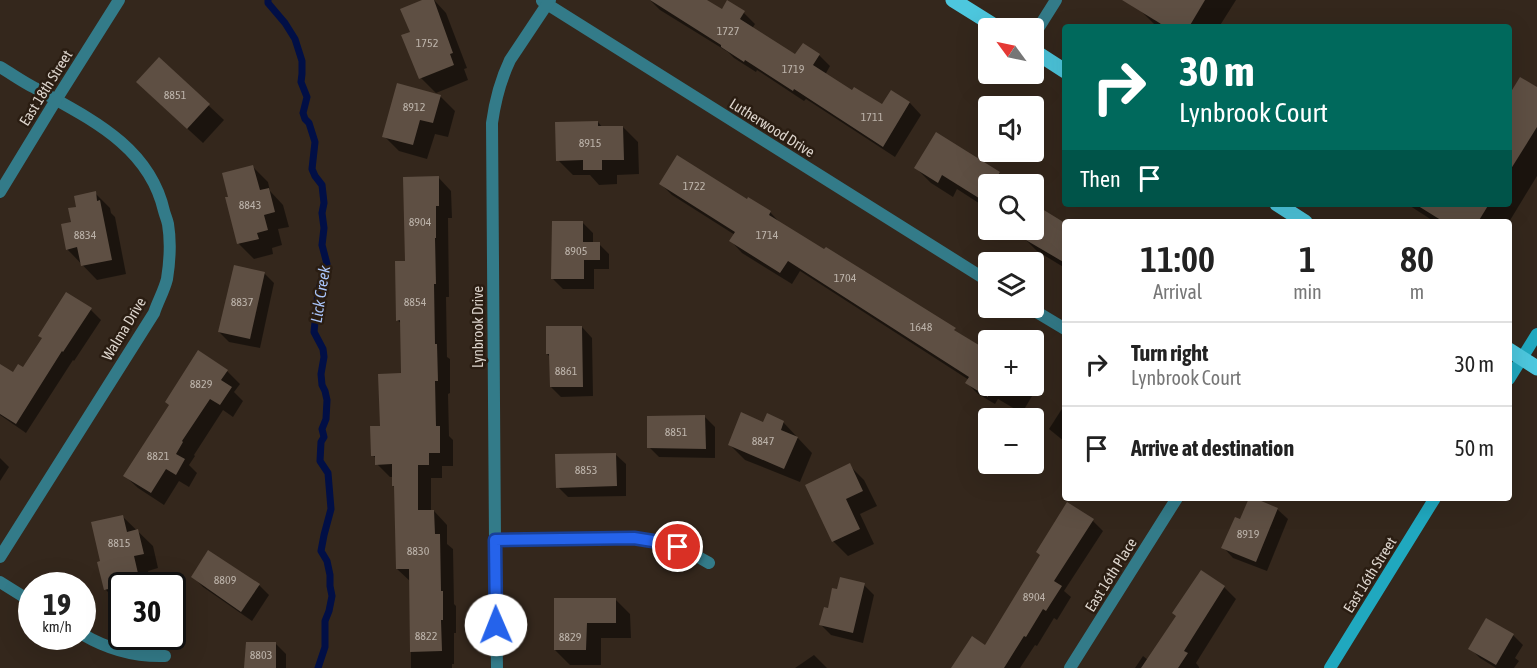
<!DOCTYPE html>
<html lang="en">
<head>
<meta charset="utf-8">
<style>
	:root { --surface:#fff; --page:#f6f6f6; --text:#222; --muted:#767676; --line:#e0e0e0 }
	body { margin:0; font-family:"Asap Condensed",sans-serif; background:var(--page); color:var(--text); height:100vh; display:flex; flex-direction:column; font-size:22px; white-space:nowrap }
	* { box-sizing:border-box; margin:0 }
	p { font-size:20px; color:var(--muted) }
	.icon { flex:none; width:33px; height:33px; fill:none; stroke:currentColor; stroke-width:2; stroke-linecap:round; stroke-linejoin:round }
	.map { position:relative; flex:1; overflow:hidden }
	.sheet { position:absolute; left:1062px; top:219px; width:450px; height:282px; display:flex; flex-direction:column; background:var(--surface); border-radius:6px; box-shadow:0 6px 24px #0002 }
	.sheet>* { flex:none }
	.guide { position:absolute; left:1062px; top:24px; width:450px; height:183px; border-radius:6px; box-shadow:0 6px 24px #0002; background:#00695c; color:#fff; overflow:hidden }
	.needle { width:39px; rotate:303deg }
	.controls { position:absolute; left:978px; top:18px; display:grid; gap:12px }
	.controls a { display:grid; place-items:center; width:66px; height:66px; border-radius:6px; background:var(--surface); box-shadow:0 6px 24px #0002; font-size:30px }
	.speed { position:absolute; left:18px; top:572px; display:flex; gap:12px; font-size:30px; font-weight:700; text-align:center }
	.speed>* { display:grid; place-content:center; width:78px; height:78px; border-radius:50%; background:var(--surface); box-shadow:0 6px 24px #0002; line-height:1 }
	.speed small { font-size:15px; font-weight:400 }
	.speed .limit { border:3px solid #111; border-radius:9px; background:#fff; color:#111 }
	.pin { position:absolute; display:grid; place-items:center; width:51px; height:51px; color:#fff; margin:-26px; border:3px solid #fff; border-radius:50%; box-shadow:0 2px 6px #0007 }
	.me { position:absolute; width:66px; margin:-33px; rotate:359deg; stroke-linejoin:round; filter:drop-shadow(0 0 4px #0008) }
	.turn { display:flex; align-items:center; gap:21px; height:126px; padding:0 18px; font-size:27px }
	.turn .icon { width:78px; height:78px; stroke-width:2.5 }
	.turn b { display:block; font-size:42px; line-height:51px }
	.then { display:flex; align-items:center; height:57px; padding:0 18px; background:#0003; gap:12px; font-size:22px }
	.eta { display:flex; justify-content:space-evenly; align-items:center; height:102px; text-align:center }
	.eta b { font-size:36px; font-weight:600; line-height:42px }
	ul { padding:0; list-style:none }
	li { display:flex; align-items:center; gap:18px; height:84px; padding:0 18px; border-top:2px solid var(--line) }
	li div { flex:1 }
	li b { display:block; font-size:22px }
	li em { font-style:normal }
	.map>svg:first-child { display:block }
	.shadow { fill:#0007 }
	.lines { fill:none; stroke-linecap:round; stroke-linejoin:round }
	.stream { stroke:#010f46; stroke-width:7 }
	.building { fill:#5e4f43 }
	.street { stroke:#337b89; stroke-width:12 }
	.secondary { stroke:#20a8bf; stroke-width:12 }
	.primary { stroke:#4dc7de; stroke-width:15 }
	.route-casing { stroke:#184099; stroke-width:15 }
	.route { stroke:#2563eb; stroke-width:10 }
	.labels { text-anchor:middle; stroke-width:5; stroke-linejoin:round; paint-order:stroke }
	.number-label { font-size:12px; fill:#bcb3aa }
	.street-label { font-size:15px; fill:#dcd4cc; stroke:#2a1d12 }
	.water-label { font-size:16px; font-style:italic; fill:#a9c4f9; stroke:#2a1d12 }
</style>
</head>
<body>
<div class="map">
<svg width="1537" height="668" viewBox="0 0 1537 668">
	<rect width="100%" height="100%" fill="#34271c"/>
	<g class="shadow">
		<polygon points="426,0 434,0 446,13 467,68 464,69 468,80 436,93 421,78 403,36 412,33"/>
		<polygon points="650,0 704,0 722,11 744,13 755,24 752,29 796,56 819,55 830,66 825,75 852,92 883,106 892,92 910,103 921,115 895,157 806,99 804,101 757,70 756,72 734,58 728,52 660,10"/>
		<polygon points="1146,0 1236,0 1219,27 1169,27 1160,22 1160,25 1163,27 1157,27 1140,10"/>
		<polygon points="159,59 224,120 203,143 153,97"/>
		<polygon points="1537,89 1537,176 1509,222 1435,222 1407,204 1509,204 1509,98"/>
		<polygon points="440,96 455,111 448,137 435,134 427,159 399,151 384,136"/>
		<polygon points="598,122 603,128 623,127 638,142 639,174 617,175 617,184 599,185 590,175 573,175 558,160"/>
		<polygon points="253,167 268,182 270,191 283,205 289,227 278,229 282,245 272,248 273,254 254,259 239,244"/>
		<polygon points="916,168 999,173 1010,184 988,184 988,209 957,189 953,197 931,183"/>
		<polygon points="438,177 451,191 452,218 448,218 449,297 446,297 447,357 450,359 450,393 448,394 449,436 453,440 453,466 442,466 442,478 431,478 431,511 434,511 447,525 447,544 453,549 454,604 456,606 456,633 454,633 454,664 452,664 452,668 411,668 411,582 397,569 396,488 393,486 393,477 390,477 377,464 377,459 372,455 381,427 403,374 402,324 397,320 407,263"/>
		<polygon points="661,184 747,201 770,212 781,224 824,251 826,249 988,352 988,386 1034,386 1034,381 1038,386 1022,413 998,399 995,404 978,394 967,383 969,380 800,271 792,284 742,253 731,241 735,235 672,195"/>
		<polygon points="95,193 110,208 111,213 115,217 126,274 97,280 67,249 72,223 78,208"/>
		<polygon points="1039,209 1065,224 1065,268 1037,251 1022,236 1026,230 1034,230 1034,217"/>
		<polygon points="583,223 593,233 593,244 599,244 609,254 609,269 594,269 594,289 563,289 553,279"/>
		<polygon points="264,273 274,283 260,348 229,342 219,332"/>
		<polygon points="67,294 91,310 101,320 74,361 73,360 26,433 0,415 0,370 13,375 24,369 43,339"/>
		<polygon points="582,327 592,338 593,396 561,397 551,387 551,358 547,354"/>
		<polygon points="227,371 240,384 234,392 243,401 233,417 223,410 194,455 195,456 189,465 197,473 189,487 179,481 164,505 138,488 125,476"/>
		<polygon points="1065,404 1065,442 1049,429"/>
		<polygon points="705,417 715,427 715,458 659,457 649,447"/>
		<polygon points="783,422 812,453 800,482 745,460 730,445 764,424"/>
		<polygon points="615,454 626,464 626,496 568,497 558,487"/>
		<polygon points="0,458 9,467 0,481"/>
		<polygon points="849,465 864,480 877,506 860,514 874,544 848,556 833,541"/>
		<polygon points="1068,504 1093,521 1103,531 1064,591 1071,597 1057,620 1054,618 1037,646 1035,645 1020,668 953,668 985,647 1041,556"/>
		<polygon points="1277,509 1288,519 1267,571 1233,558 1223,547 1241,521"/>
		<polygon points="122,516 153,546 158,568 148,571 151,585 122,585 121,605 106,590 102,562"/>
		<polygon points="193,577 259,585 269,595 252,621 203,587"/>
		<polygon points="864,585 874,595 863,643 831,635 821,625 829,610"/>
		<polygon points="1224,587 1236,599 1196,663 1199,667 1199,668 1135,668 1143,656 1148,660"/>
		<polygon points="555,599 615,599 630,614 631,638 601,638 601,665 570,665 555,650"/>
		<polygon points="1513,635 1523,645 1515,658 1519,661 1514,668 1496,668 1480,658 1470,648"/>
		<polygon points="276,644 286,654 286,668 246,668"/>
		<polygon points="814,655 827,668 795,668"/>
	</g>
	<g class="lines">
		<polyline class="stream" points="268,0 268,3 285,23 295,39 302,61 302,74 301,82 307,97 303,113 305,119 309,123 315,142 312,169 315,176 322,185 324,203 322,213 324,228 322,245 327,264 318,292 314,332 323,349 324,357 321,374 322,385 325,391 327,400 326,419 322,429 324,437 321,442 320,461 328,473 331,509 324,535 321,551 327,561 330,575 330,586 332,596 329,611 325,621 325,647 318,668"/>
	</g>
	<g class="building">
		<polygon points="422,0 434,0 453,53 450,54 454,65 419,79 401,35 410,32 400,9"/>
		<polygon points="650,0 707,0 722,9 727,0 745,11 740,19 795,54 803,43 820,54 813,65 852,90 854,87 882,104 891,90 910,102 883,147 794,89 793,91 745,60 744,62 721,47 721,45"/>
		<polygon points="1122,0 1205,0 1189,27 1166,27"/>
		<polygon points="159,57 210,104 187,129 136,82"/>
		<polygon points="1520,77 1537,87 1537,127 1509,172 1509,95"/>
		<polygon points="397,83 441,95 433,123 420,120 413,145 382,137"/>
		<polygon points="598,121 598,126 623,126 624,160 602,160 602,170 583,170 583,160 556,161 555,122"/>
		<polygon points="936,132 1000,172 992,184 988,184 988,189 982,200 942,175 938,183 914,168"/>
		<polygon points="677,155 747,199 748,197 771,211 769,215 824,249 826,247 956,328 954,330 987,350 988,347 988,397 965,383 969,377 788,261 780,273 729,241 735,232 659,184"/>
		<polygon points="253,165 260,190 269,188 275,212 264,215 268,230 257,233 259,239 237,244 225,197 228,197 222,173"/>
		<polygon points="439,176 439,206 436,206 436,238 435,238 436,284 434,284 435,344 437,344 438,381 435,381 436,426 440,426 440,453 429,453 429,465 418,465 418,510 434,510 435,534 440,534 441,591 443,591 443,620 441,620 442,651 410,652 409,569 396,569 394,486 392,486 392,464 375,465 375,456 371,456 370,426 380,426 378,374 401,373 400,320 396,321 395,261 405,261 403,177"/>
		<polygon points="96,191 97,201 100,200 112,260 81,266 77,247 66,250 61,224 71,222 68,208 76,207 74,196"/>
		<polygon points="1034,204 1065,223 1065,263 1009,230 1034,230"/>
		<polygon points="1415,204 1489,204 1478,222 1444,222"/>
		<polygon points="552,221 583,221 583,242 600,242 600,260 584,260 584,279 551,279"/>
		<polygon points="234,265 265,272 250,339 218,332"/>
		<polygon points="66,292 92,308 63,352 62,351 16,424 0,414 0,364 13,372 18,364 23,367 42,338 38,336"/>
		<polygon points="546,326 582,326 583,387 550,387 549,354 546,354"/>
		<polygon points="198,350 228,370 221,380 232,387 220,405 210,399 182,441 183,442 176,454 185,459 176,475 166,469 151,493 123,476 169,405 165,402"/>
		<polygon points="741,412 763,422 767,413 784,421 781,430 798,437 784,469 728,445"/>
		<polygon points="705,415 706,449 647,448 647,416"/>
		<polygon points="616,453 617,486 556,488 555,454"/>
		<polygon points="850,463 863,491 846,499 860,529 832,542 805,485"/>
		<polygon points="1249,498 1254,498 1278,508 1256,562 1221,548 1235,517 1240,519"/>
		<polygon points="1067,502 1094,519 1054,581 1062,586 1046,611 1043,609 1026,637 1024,636 1004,668 951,668 972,636 985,645 1040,555 1036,552"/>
		<polygon points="123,515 127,532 138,529 144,554 134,556 140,582 122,585 122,586 104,590 97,562 100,561 91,522"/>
		<polygon points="208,550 260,584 241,612 191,577"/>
		<polygon points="1201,570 1225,586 1184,651 1188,653 1178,668 1141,668 1176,616 1172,613"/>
		<polygon points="840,577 865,583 853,633 819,625 824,607 828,608 832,588 837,589"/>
		<polygon points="554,598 616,598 616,623 587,623 586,650 554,650"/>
		<polygon points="1486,618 1514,634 1496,665 1468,649"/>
		<polygon points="246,642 276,642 276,668 244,668"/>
	</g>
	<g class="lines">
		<g class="street">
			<polyline points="542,1 988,281"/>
			<polyline points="1034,35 1056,0"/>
			<path d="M0,67C12,74 23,82 35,88C88,118 149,145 164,211C165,215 167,219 168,224C171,242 170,260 167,279C164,291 158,301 154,313L0,557"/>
			<polyline points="0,192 56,100 119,0"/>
			<polyline points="1030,308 1065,329"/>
			<path d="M495,540L628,538C658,539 684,548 709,563"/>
			<polyline points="0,582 32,602"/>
			<path d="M82,634C109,650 135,657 165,656"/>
			<path d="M497,668L495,540L492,123C495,101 500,81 510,60L550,0"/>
			<polyline points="1070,668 1177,498"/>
		</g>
		<g class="secondary">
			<polyline points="1509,379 1537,334"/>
			<polyline points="1330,668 1435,498"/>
		</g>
		<g class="primary">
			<polyline points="953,0 998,28"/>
			<polyline points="1034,51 1065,71"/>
			<polyline points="1277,204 1305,222"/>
			<polyline points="1509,350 1537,368"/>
		</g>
	</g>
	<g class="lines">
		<g class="route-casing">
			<polyline id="route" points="496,625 495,540 634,538 659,542 678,547"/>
		</g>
		<use href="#route" class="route"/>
	</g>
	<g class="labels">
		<g class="number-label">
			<text x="728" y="35">1727</text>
			<text x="427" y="47">1752</text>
			<text x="793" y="73">1719</text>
			<text x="175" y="99">8851</text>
			<text x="414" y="111">8912</text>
			<text x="872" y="121">1711</text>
			<text x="590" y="147">8915</text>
			<text x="694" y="190">1722</text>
			<text x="250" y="209">8843</text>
			<text x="420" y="226">8904</text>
			<text x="85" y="239">8834</text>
			<text x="767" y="239">1714</text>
			<text x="576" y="255">8905</text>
			<text x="845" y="282">1704</text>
			<text x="242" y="306">8837</text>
			<text x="415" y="306">8854</text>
			<text x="921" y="331">1648</text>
			<text x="566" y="375">8861</text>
			<text x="201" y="388">8829</text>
			<text x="676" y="436">8851</text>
			<text x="763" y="445">8847</text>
			<text x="158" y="460">8821</text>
			<text x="586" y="474">8853</text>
			<text x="1248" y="538">8919</text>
			<text x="119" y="547">8815</text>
			<text x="418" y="555">8830</text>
			<text x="225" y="584">8809</text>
			<text x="1034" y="601">8904</text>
			<text x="426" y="640">8822</text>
			<text x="570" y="641">8829</text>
			<text x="261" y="659">8803</text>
		</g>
		<g class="street-label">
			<text transform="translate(46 88) rotate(-58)" y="5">East 18th Street</text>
			<text transform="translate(772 128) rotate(32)" y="5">Lutherwood Drive</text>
			<text transform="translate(478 327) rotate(-90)" y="5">Lynbrook Drive</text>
			<text transform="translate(124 329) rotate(-59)" y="5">Walma Drive</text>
			<text transform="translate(1111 575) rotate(-58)" y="5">East 16th Place</text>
			<text transform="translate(1370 575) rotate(-58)" y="5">East 16th Street</text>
		</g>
		<g class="water-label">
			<text transform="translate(320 294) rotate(-81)" y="6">Lick Creek</text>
		</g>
	</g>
</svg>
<div class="controls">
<a><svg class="needle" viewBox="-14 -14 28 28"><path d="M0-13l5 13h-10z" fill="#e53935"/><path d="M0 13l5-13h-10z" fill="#767676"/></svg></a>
<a><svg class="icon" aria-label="sound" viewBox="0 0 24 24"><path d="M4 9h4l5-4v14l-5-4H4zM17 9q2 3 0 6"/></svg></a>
<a><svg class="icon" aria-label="search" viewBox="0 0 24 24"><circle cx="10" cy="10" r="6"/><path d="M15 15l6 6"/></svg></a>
<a><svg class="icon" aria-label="layers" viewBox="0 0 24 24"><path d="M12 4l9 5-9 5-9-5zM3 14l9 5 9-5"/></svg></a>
<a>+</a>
<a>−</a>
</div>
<div class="speed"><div>19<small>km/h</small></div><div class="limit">30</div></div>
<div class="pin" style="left:678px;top:547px;background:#d93025"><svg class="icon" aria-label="arrive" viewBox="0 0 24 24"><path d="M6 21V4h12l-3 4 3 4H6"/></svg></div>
<svg class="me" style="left:496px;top:625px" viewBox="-20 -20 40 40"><circle r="19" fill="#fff"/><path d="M0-13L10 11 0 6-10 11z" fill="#2563eb"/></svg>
<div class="guide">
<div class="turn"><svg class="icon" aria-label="right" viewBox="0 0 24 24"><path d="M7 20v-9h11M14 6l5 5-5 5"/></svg><div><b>30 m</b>Lynbrook Court</div></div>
<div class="then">Then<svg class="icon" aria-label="arrive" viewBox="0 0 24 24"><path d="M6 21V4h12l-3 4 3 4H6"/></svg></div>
</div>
<section class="sheet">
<div class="eta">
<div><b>11:00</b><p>Arrival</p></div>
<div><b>1</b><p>min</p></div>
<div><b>80</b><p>m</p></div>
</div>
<ul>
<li><svg class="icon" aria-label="right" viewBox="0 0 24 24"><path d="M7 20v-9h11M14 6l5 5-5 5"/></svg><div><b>Turn right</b><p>Lynbrook Court</p></div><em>30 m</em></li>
<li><svg class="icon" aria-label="arrive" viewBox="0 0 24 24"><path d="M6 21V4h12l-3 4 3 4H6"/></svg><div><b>Arrive at destination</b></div><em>50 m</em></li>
</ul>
</section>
</div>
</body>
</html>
